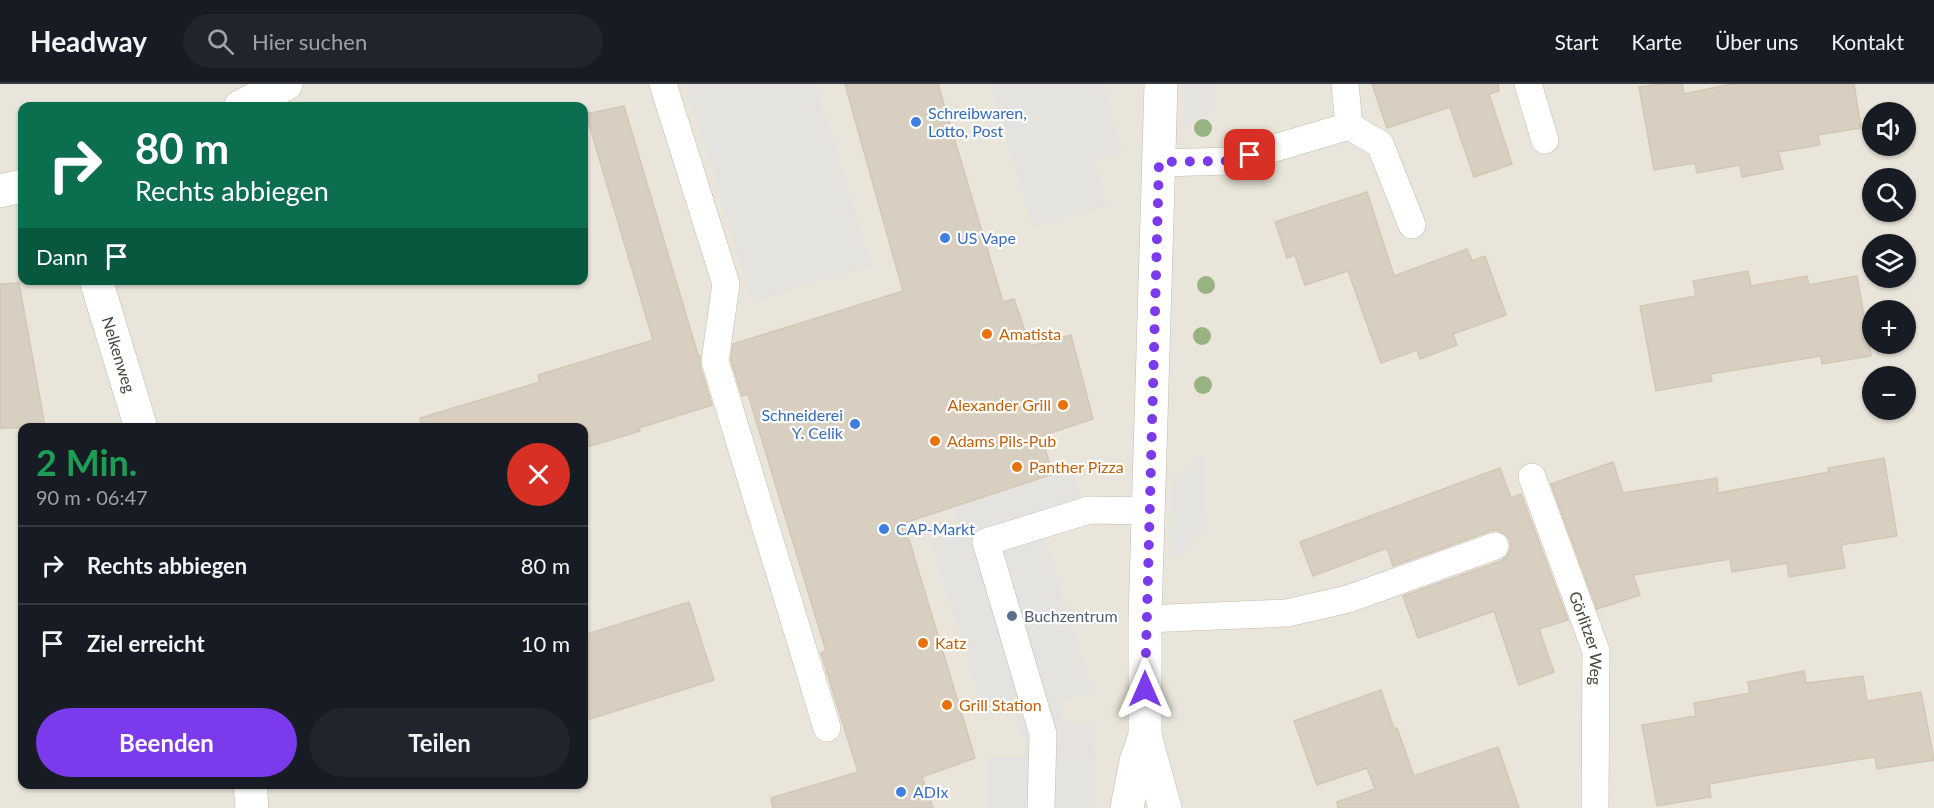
<!DOCTYPE html>
<html lang="de">
<head>
<meta charset="utf-8">
<style>
	:root { --surface:#171b24; --page:#20242c; --text:#f1f3f6; --muted:#9ea1a6; --line:#363941; --accent:#7c3aed }
	body { margin:0; font-family:Lato,sans-serif; background:var(--page); color:var(--text); height:100vh; display:flex; flex-direction:column; font-size:22px; white-space:nowrap }
	* { box-sizing:border-box; margin:0 }
	p { font-size:20px; color:var(--muted) }
	.icon { flex:none; width:33px; height:33px; fill:none; stroke:currentColor; stroke-width:2; stroke-linecap:round; stroke-linejoin:round }
	.map { position:relative; flex:1; overflow:hidden }
	.sheet { position:absolute; left:18px; top:339px; width:570px; height:366px; display:flex; flex-direction:column; background:var(--surface); border-radius:12px; box-shadow:0 2px 4px #0004 }
	.sheet>* { flex:none }
	.banner { position:absolute; left:18px; top:18px; width:570px; height:183px; border-radius:12px; box-shadow:0 2px 4px #0004; background:#0b6e4f; color:#fff; overflow:hidden }
	.tools { position:absolute; left:1862px; top:18px; display:grid; gap:12px }
	.tools a { display:grid; place-items:center; width:54px; height:54px; border-radius:50%; background:var(--surface); box-shadow:0 2px 4px #0004; font-size:30px }
	.pin { position:absolute; display:grid; place-items:center; width:51px; height:51px; color:#fff; margin:-26px; border-radius:12px; box-shadow:0 3px 9px #0006 }
	.me { position:absolute; width:66px; margin:-33px; rotate:0deg; stroke-linejoin:round; filter:drop-shadow(0 0 4px #0008) }
	.turn { display:flex; align-items:center; gap:21px; height:126px; padding:0 18px; font-size:27px }
	.turn .icon { width:78px; height:78px; stroke-width:2.5 }
	.turn b { display:block; font-size:42px; line-height:51px }
	.then { display:flex; align-items:center; height:57px; padding:0 18px; background:#0003; gap:12px; font-size:22px }
	.round { display:grid; place-items:center; flex:none; width:63px; height:63px; border-radius:32px; background:var(--page) }
	.summary { display:flex; align-items:center; justify-content:space-between; height:102px; padding:0 18px }
	h1 { font-size:36px; font-weight:700; line-height:45px; color:#1e9e55 }
	.action { display:flex; gap:12px; margin-top:auto; padding:12px 18px }
	.action a { flex:1; height:69px; border-radius:36px; background:var(--accent); color:#fff; font-size:24px; font-weight:700; line-height:69px; text-align:center }
	.action a+a { background:var(--page); color:var(--text) }
	ul { padding:0; list-style:none }
	li { display:flex; align-items:center; gap:18px; height:78px; padding:0 18px; border-top:2px solid var(--line) }
	li div { flex:1 }
	li b { display:block; font-size:22px }
	li em { font-style:normal }
	header { display:flex; align-items:center; gap:36px; box-sizing:border-box; height:84px; padding:0 30px; background:var(--surface); border-bottom:2px solid var(--line) }
	header strong { font-size:28px }
	nav { display:flex; gap:33px; margin-inline-start:auto; font-size:21px }
	.search { width:420px; height:54px; background:var(--page); display:flex; align-items:center; gap:15px; box-sizing:border-box; padding:0 21px; border-radius:33px; color:var(--muted); font-size:22px }
	.map>svg:first-child { display:block }
	.residential { fill:#eae5da; fill-rule:evenodd }
	.parking { fill:#e5e3e0 }
	.building { fill:#d8cfc1; stroke:#d3c7b4; stroke-width:1.5 }
	.lines { fill:none; stroke-linecap:round; stroke-linejoin:round }
	.lane-casing { stroke:#c2bbae; stroke-width:28 }
	.street-casing { stroke:#c2bbae; stroke-width:34 }
	.lane { stroke:#fff; stroke-width:27 }
	.street { stroke:#fff; stroke-width:33 }
	.tree { fill:#97b381 }
	.route { stroke:#7c3aed; stroke-width:10; stroke-dasharray:0 18 }
	.shop-dot { fill:#3f7fe0; stroke:#fff; stroke-width:2 }
	.food-dot { fill:#e8710a; stroke:#fff; stroke-width:2 }
	.service-dot { fill:#5c6f8a; stroke:#fff; stroke-width:2 }
	.labels { text-anchor:middle; stroke-width:4.5; stroke-linejoin:round; paint-order:stroke }
	.shop-label { font-size:16px; fill:#366cbe; stroke:#fff; text-anchor:start }
	.food-label { font-size:16px; fill:#c56008; stroke:#fff; text-anchor:start }
	.street-label { font-size:16px; fill:#4b4439; stroke:#fff }
	.service-label { font-size:16px; fill:#4e5e75; stroke:#fff; text-anchor:start }
</style>
</head>
<body>
<header>
<strong>Headway</strong>
<div class="search"><svg class="icon" aria-label="search" viewBox="0 0 24 24"><circle cx="10" cy="10" r="6"/><path d="M15 15l6 6"/></svg>Hier suchen</div>
<nav><a>Start</a><a>Karte</a><a>Über uns</a><a>Kontakt</a></nav>
</header>
<div class="map">
<svg width="1934" height="724" viewBox="0 0 1934 724">
	<rect width="100%" height="100%" fill="#f6f3ec"/>
	<path class="residential" d="M0,0H1934V724H0ZM22,22H584V196H22ZM1872,28H1905V62H1872ZM1872,94H1905V128H1872ZM1872,160H1905V194H1872ZM1872,226H1905V260H1872ZM1872,292H1905V326H1872ZM22,344H584V700H22Z"/>
	<g class="parking">
		<polygon points="686,0 816,0 871,181 752,217"/>
		<polygon points="991,0 1103,0 1122,69 1095,77 1107,121 1033,143"/>
		<polygon points="1184,0 1216,0 1215,25 1183,45"/>
		<polygon points="1204,369 1202,448 1169,479 1173,390 1182,390"/>
		<polygon points="1072,386 1089,439 1045,453 1093,608 1060,617 1065,640 1096,641 1093,724 988,724 988,674 1025,673 1025,659 1011,618 984,626 931,457 961,447 953,423"/>
	</g>
	<g class="building">
		<polygon points="845,0 938,0 1003,218 1014,215 1030,262 1071,251 1093,335 1041,352 1053,390 904,439 975,674 922,693 933,724 773,724 771,714 858,688 821,569 826,567 748,310 742,312 731,276 733,260 903,207"/>
		<polygon points="1372,0 1498,0 1499,7 1489,10 1512,80 1474,93 1450,23 1387,44"/>
		<polygon points="1661,0 1682,0 1684,10 1731,0 1854,0 1861,44 1818,51 1820,61 1778,68 1783,85 1742,93 1740,81 1697,89 1695,79 1654,86 1639,3"/>
		<polygon points="624,22 698,271 700,271 700,282 712,321 639,344 640,347 584,364 584,344 422,344 420,334 540,298 538,291 653,256 586,30"/>
		<polygon points="1367,108 1394,192 1467,165 1472,177 1485,172 1506,231 1453,250 1457,261 1420,275 1417,266 1381,279 1348,187 1305,201 1295,171 1287,174 1275,138"/>
		<polygon points="1748,187 1751,202 1807,192 1809,201 1857,192 1871,272 1822,280 1821,272 1710,290 1712,297 1656,307 1640,222 1696,212 1693,197"/>
		<polygon points="19,199 41,320 45,344 0,344 0,200"/>
		<polygon points="1884,374 1897,452 1841,461 1845,484 1789,493 1787,479 1732,488 1730,475 1633,491 1640,511 1597,525 1551,400 1613,378 1623,409 1717,394 1718,409 1829,388 1828,384"/>
		<polygon points="1500,384 1511,414 1521,410 1568,536 1539,545 1554,588 1519,601 1494,527 1418,554 1403,512 1501,477 1507,472 1511,464 1510,456 1505,450 1497,446 1490,447 1393,482 1387,464 1313,492 1300,458"/>
		<polygon points="689,518 714,596 584,637 584,551"/>
		<polygon points="1804,587 1806,599 1863,592 1867,617 1921,608 1934,676 1877,685 1875,673 1765,690 1709,700 1711,713 1657,722 1642,641 1696,632 1694,619 1750,609 1748,598"/>
		<polygon points="1381,606 1394,645 1397,644 1414,692 1498,663 1519,724 1338,724 1337,718 1375,705 1367,684 1317,701 1294,637"/>
	</g>
	<g class="lines">
		<g class="lane-casing">
			<g id="lane">
				<polyline points="663,0 726,200 715,277 827,644"/>
				<polyline points="1528,0 1545,56"/>
				<polyline points="1349,42 1380,60 1412,141"/>
				<polyline points="1159,79 1231,77 1349,42 1345,0"/>
				<path id="s1" d="M1532,393L1596,567L1595,724"/>
				<polyline points="1145,535 1287,529 1348,515 1495,462"/>
				<polyline points="1041,724 1043,650 986,458 1089,426 1149,427"/>
			</g>
		</g>
		<g class="street-casing">
			<g id="street">
				<polyline points="1161,0 1145,535 1145,652 1165,724"/>
				<polyline points="241,22 286,0"/>
				<polyline points="0,107 22,102"/>
				<path id="s2" d="M96,196L141,344"/>
				<polyline points="250,700 252,724"/>
				<polyline points="1127,724 1136,677 1145,652"/>
			</g>
		</g>
		<use href="#lane" class="lane"/>
		<use href="#street" class="street"/>
	</g>
	<g class="tree">
		<circle cx="1203" cy="44" r="9"/>
		<circle cx="1206" cy="201" r="9"/>
		<circle cx="1202" cy="252" r="9"/>
		<circle cx="1203" cy="301" r="9"/>
	</g>
	<g class="lines">
		<polyline class="route" points="1145,605 1159,78 1231,77 1250,71"/>
	</g>
	<g class="shop-dot">
		<circle cx="916" cy="38" r="6"/>
		<circle cx="945" cy="154" r="6"/>
		<circle cx="855" cy="340" r="6"/>
		<circle cx="884" cy="445" r="6"/>
		<circle cx="901" cy="708" r="6"/>
	</g>
	<g class="food-dot">
		<circle cx="987" cy="250" r="6"/>
		<circle cx="1063" cy="321" r="6"/>
		<circle cx="935" cy="357" r="6"/>
		<circle cx="1017" cy="383" r="6"/>
		<circle cx="923" cy="559" r="6"/>
		<circle cx="947" cy="621" r="6"/>
	</g>
	<circle class="service-dot" cx="1012" cy="532" r="6"/>
	<g class="labels">
		<g class="shop-label">
			<text x="928" y="35">Schreibwaren,<tspan x="928" dy="18">Lotto, Post</tspan></text>
			<text x="957" y="160">US Vape</text>
			<text x="843" y="337" text-anchor="end">Schneiderei<tspan x="843" dy="18">Y. Celik</tspan></text>
			<text x="896" y="451">CAP-Markt</text>
			<text x="913" y="714">ADIx</text>
		</g>
		<g class="food-label">
			<text x="999" y="256">Amatista</text>
			<text x="1051" y="327" text-anchor="end">Alexander Grill</text>
			<text x="947" y="363">Adams Pils-Pub</text>
			<text x="1029" y="389">Panther Pizza</text>
			<text x="935" y="565">Katz</text>
			<text x="959" y="627">Grill Station</text>
		</g>
		<g class="street-label">
			<text dy="6" stroke="none"><textPath href="#s2" startOffset="78">Nelkenweg</textPath></text>
			<text dy="6" stroke="none"><textPath href="#s1" startOffset="171">Görlitzer Weg</textPath></text>
		</g>
		<g class="service-label">
			<text x="1024" y="538">Buchzentrum</text>
		</g>
	</g>
</svg>
<div class="tools">
<a><svg class="icon" aria-label="sound" viewBox="0 0 24 24"><path d="M4 9h4l5-4v14l-5-4H4zM17 9q2 3 0 6"/></svg></a>
<a><svg class="icon" aria-label="search" viewBox="0 0 24 24"><circle cx="10" cy="10" r="6"/><path d="M15 15l6 6"/></svg></a>
<a><svg class="icon" aria-label="layers" viewBox="0 0 24 24"><path d="M12 4l9 5-9 5-9-5zM3 14l9 5 9-5"/></svg></a>
<a>+</a>
<a>−</a>
</div>
<div class="pin" style="left:1250px;top:71px;background:#d93025"><svg class="icon" aria-label="arrive" viewBox="0 0 24 24"><path d="M6 21V4h12l-3 4 3 4H6"/></svg></div>
<svg class="me" style="left:1145px;top:605px" viewBox="-20 -20 40 40"><path d="M0-17L14 15 0 8-14 15z" fill="#7c3aed" stroke="#fff" stroke-width="4"/></svg>
<div class="banner">
<div class="turn"><svg class="icon" aria-label="right" viewBox="0 0 24 24"><path d="M7 20v-9h11M14 6l5 5-5 5"/></svg><div><b>80 m</b>Rechts abbiegen</div></div>
<div class="then">Dann<svg class="icon" aria-label="arrive" viewBox="0 0 24 24"><path d="M6 21V4h12l-3 4 3 4H6"/></svg></div>
</div>
<section class="sheet">
<div class="summary"><div><h1>2 Min.</h1><p>90 m · 06:47</p></div><a class="round" style="background:#d93025;color:#fff"><svg class="icon" aria-label="close" viewBox="0 0 24 24"><path d="M6 6l12 12M18 6L6 18"/></svg></a></div>
<ul>
<li><svg class="icon" aria-label="right" viewBox="0 0 24 24"><path d="M7 20v-9h11M14 6l5 5-5 5"/></svg><div><b>Rechts abbiegen</b></div><em>80 m</em></li>
<li><svg class="icon" aria-label="arrive" viewBox="0 0 24 24"><path d="M6 21V4h12l-3 4 3 4H6"/></svg><div><b>Ziel erreicht</b></div><em>10 m</em></li>
</ul>
<div class="action"><a>Beenden</a><a>Teilen</a></div>
</section>
</div>
</body>
</html>
